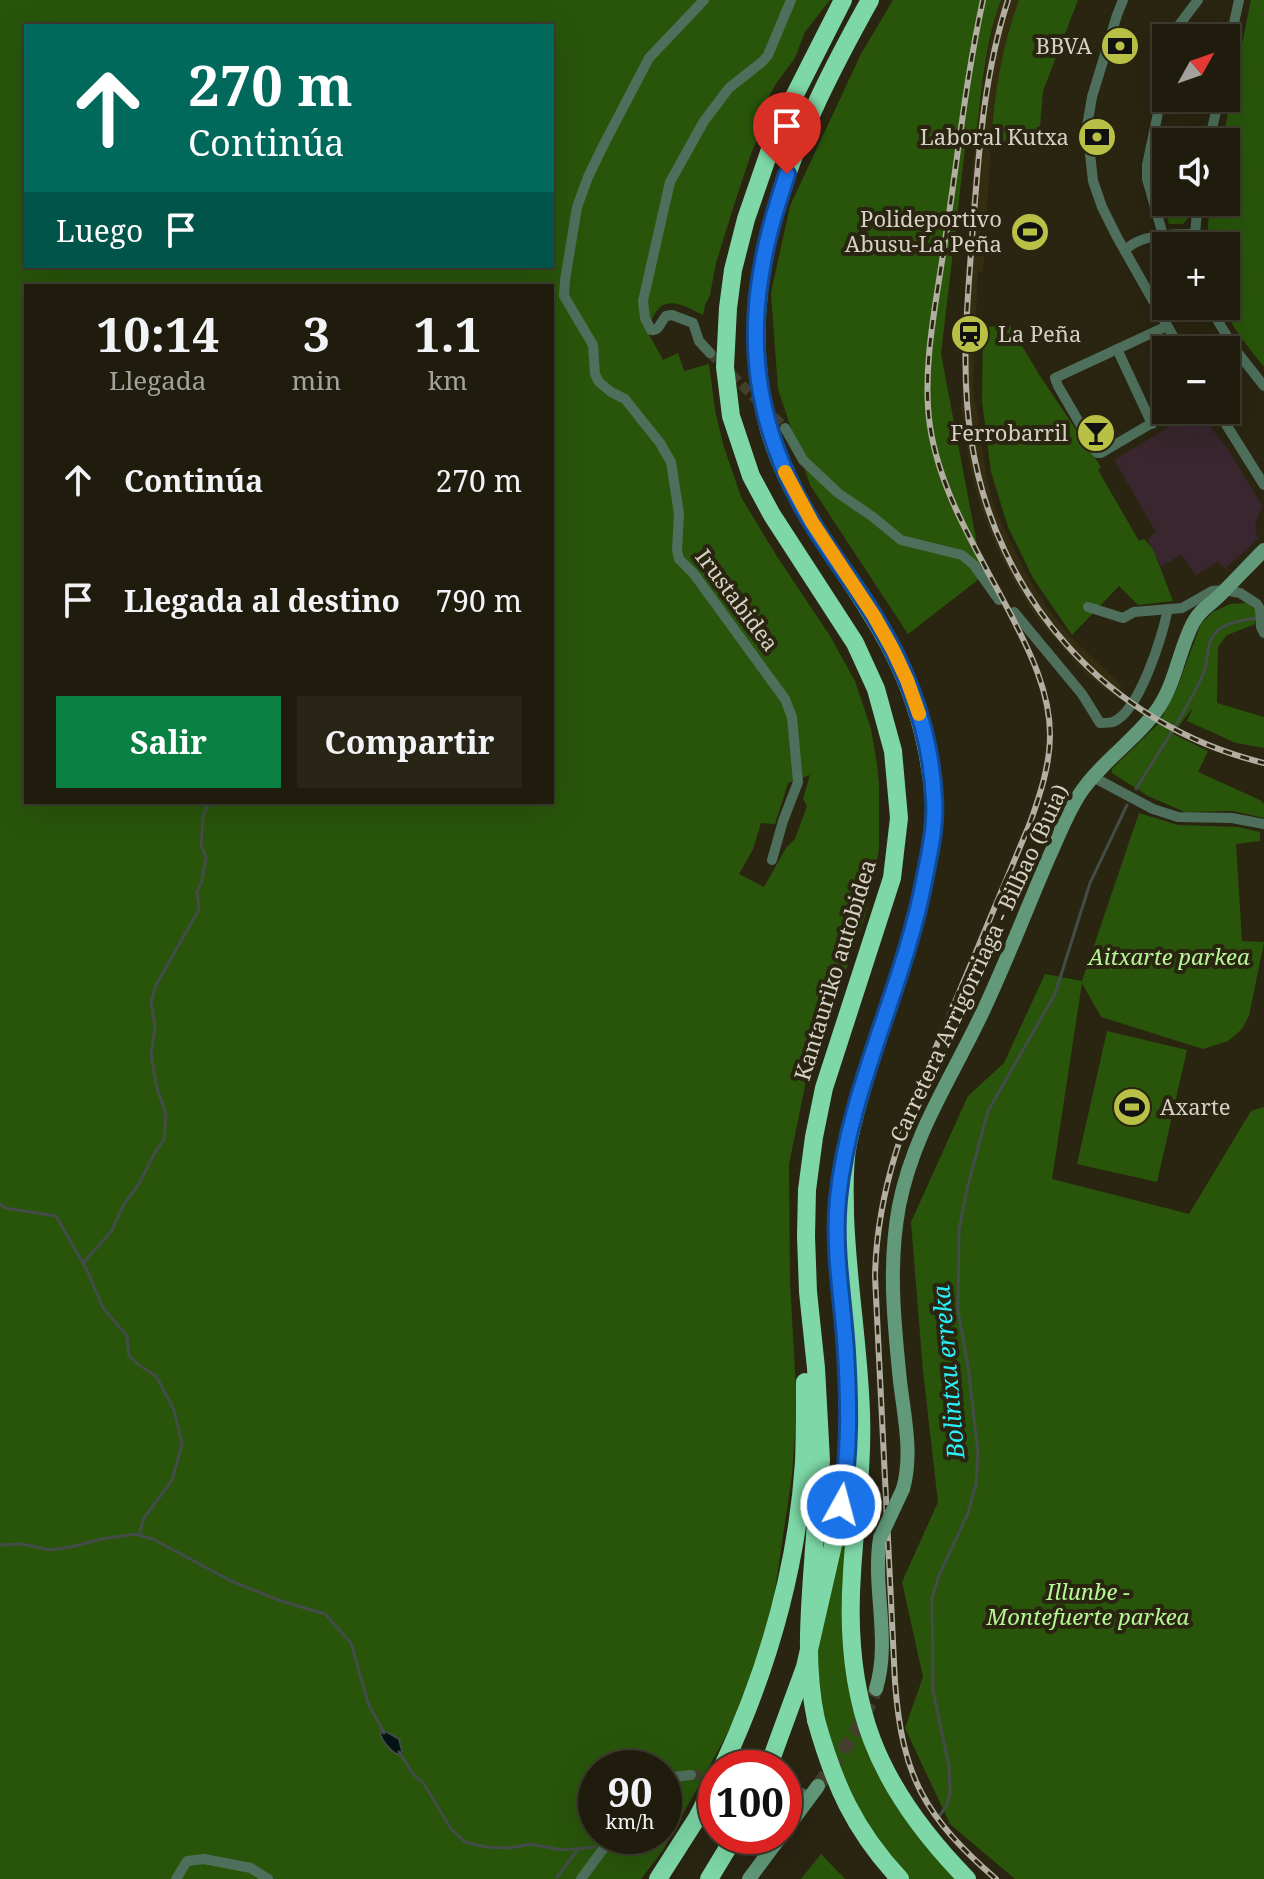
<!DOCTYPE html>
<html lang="es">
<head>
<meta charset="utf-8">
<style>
	:root { --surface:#201c0d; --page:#282516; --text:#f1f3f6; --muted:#a2a19d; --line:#3d3a2e; --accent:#0b8043 }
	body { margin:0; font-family:"Noto Serif",serif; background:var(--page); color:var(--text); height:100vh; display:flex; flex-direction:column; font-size:30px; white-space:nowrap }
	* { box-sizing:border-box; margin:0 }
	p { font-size:26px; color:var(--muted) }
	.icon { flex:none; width:44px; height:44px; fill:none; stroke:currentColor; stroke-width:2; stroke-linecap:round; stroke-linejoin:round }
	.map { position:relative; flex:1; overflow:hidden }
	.sheet { position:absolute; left:24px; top:284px; width:530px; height:520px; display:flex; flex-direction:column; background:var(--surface); border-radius:0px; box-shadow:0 8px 32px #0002,0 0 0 2px var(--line) }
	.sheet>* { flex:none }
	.banner { position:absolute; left:24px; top:24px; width:530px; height:244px; border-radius:0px; box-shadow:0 8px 32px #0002,0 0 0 2px var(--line); background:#00695c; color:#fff; overflow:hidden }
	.needle { width:52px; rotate:50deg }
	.fabs { position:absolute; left:1152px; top:24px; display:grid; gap:16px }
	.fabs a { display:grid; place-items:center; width:88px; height:88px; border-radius:0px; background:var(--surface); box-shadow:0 8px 32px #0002,0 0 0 2px var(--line); font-size:40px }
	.speed { position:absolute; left:578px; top:1750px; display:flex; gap:16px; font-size:40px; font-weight:700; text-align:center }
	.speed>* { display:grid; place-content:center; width:104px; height:104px; border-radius:50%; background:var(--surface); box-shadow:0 8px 32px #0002,0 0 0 2px var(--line); line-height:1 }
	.speed small { font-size:20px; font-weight:400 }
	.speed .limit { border:12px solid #d22; background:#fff; color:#111 }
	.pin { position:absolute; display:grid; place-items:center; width:68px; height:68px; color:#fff; margin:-82px -34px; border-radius:50% 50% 50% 0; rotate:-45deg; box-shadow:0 0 8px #0007 }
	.pin .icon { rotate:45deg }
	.me { position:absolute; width:88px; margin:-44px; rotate:7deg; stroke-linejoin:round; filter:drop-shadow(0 0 6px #0008) }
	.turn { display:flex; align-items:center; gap:28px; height:168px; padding:0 32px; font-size:36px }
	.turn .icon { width:104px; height:104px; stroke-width:2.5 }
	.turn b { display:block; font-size:56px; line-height:68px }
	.then { display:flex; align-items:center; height:76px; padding:0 32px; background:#0003; gap:16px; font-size:30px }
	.eta { display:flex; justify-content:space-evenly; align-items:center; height:136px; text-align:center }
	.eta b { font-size:48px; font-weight:700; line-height:56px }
	.action { display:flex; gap:16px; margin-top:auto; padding:16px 32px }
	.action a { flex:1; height:92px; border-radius:0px; background:var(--accent); color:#fff; font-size:32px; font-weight:700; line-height:92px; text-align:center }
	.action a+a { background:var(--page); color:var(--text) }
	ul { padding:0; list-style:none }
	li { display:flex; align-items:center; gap:24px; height:120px; padding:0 32px }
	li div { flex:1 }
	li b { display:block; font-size:30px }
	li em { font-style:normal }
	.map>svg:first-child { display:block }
	.built { fill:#352d12 }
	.education { fill:#39262e }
	.green { fill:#29550b; fill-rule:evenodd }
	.water { fill:#041314; stroke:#434c49; stroke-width:2 }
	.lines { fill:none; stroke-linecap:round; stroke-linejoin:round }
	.stream { stroke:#434c49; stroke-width:3 }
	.street-tunnel { stroke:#443f2c; stroke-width:10; stroke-dasharray:10 5; stroke-linecap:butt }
	.secondary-tunnel { stroke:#443f2c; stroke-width:14; stroke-dasharray:14 7; stroke-linecap:butt }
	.street { stroke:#4d6f5b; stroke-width:10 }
	.secondary { stroke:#61997a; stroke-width:14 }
	.highway { stroke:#7dd7a6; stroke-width:18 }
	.rail-casing { stroke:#b2aea1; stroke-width:6 }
	.rail { stroke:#2a2511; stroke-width:3; stroke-dasharray:9; stroke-linecap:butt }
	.secondary-bridge { stroke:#61997a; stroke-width:14 }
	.highway-bridge { stroke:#7dd7a6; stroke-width:18 }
	.route-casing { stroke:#114b97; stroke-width:20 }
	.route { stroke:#1a73e8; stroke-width:14 }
	.slow { stroke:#f59e0b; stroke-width:14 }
	.labels { text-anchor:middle; stroke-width:8; stroke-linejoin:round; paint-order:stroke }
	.poi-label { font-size:22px; fill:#d5d1c5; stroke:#2a2511; text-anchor:end }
	.street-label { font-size:22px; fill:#d5d1c5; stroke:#2a2511 }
	.park-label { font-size:22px; font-style:italic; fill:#b5f695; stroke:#2a2511 }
	.water-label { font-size:24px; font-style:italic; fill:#29f0fa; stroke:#2a2511 }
</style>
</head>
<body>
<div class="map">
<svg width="1264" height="1879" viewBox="0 0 1264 1879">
	<rect width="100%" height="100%" fill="#2a2511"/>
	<polygon class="built" points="1001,0 1019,0 1004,50 993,110 983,272 978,272 973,384 974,402 976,402 987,481 996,511 1027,576 1047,608 1068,634 1122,686 1114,696 1084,672 1034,614 1011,576 995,543 980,506 969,463 961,403 965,402 964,337 968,272 966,271 975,141 987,58 996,14"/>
	<polygon class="education" points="1197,410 1228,449 1263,507 1259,513 1255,527 1258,539 1225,569 1218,561 1196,576 1181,555 1161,567 1148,539 1156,532 1114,460"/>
	<g class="green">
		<path d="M0,0H830L805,32L795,58L777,82L768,98L766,121L752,151L734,205L716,263L710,295L705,305L703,315C691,309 672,297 660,307C655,312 650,323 646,329L663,360L678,353L684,371L709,364L715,410L723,444L741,497L776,555L830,636L855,681L871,729L877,764L879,785V849L874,877L865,916L805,1086L789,1164L790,1283L796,1389L795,1433L792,1475L772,1611L762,1646L731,1727L663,1850L641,1879H0ZM26,26H552V266H26ZM26,286H552V802H26ZM810,775L803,799L807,806L795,839L786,848L764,887L739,874L753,849L761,823L775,824L788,783ZM596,1768H664V1836H596Z"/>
		<path d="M893,0H1001C984,44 982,94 975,141L966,140L941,354L983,576L908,634L810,485L778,389L771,293L790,206L861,54Z"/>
		<path d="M1019,0H1078L1043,91L1039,139L1001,144L991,143C994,94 1002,46 1019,0Z"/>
		<path d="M1251,0H1264V367C1249,348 1232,328 1223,306H1226V246H1208V223L1211,202H1226V142H1222Z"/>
		<polygon points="1153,170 1166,173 1166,202 1173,202 1172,208 1187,213 1188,218 1183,224 1169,224"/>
		<polygon points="1009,324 1040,376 1101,467 1098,470 1139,541 1144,539 1153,549 1173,601 1138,605 1119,586 1072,635 1033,578 1008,527 991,472 982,401 983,328"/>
		<polygon points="1247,603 1256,611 1255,624 1227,635 1218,647 1217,703 1264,717 1264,748 1236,743 1187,721 1193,707 1173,734 1208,751 1198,772 1260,800 1264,804 1264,818 1233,811 1185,812 1148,796 1112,773 1112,769 1159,723 1177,688 1201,624 1213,612 1230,604"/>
		<polygon points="1139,813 1178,825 1238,827 1260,832 1260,841 1236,844 1242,941 1264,942 1249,1016 1242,1029 1228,1041 1203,1049 1101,1017 1082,983 1052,1179 1189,1214 1251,1111 1264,1107 1264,1879 1015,1879 950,1824 905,1728 923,1677 902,1582 938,1502 923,1371 911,1222 968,1096 1004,1063 1045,974 1082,981"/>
		<polygon points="1107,1031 1187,1050 1157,1182 1077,1164"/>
		<polygon points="852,1504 858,1715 961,1879 909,1879 880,1848 849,1793 823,1717 816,1647"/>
		<polygon points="821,1854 845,1879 801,1879"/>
	</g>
	<path class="water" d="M383,1730L399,1739L402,1751L400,1754H396C389,1749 383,1742 380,1734Z"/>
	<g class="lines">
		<g class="stream">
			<path d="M1136,789C1159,751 1185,714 1203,674C1209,661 1205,644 1216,632C1226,622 1244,620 1257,618"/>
			<polyline points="0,1204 5,1208 56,1216 87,1270 103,1308 127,1336 129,1356 139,1365 156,1376 174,1410 182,1444 172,1480 144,1518 139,1535"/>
			<polyline points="84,1264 87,1258 111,1232 124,1204 139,1184 154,1154 164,1139 166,1115 157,1088 151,1055 155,1026 151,1002 156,985 199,909 197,892 202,881 206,857 201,846 203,816 210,802"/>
			<polyline points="0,1545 22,1544 50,1550 70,1547 102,1539 135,1534 153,1539 231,1581 281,1601 325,1614 351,1643 368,1703 384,1733"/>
			<polyline points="399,1752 413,1774 424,1784 451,1829 465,1842 486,1847 510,1848 530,1844 562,1850 595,1847"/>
			<polyline points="940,1815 947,1805 950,1792 949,1766 933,1691 932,1598 938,1578 968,1513 976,1484 978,1453 968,1366 958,1311 959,1230 968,1185 988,1111 1055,994 1090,883 1127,805"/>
			<polyline points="557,1877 579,1848"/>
		</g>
		<g class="street-tunnel">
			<polyline points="710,353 785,428"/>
			<polyline points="691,1775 716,1777"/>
		</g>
		<polyline class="secondary-tunnel" points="818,1786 859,1727 876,1689"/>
		<g class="street">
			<polyline points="704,0 649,58 603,146 588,177 577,207 565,280 564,296 593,345 595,374 599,382 611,392 625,399 660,443 671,462 679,514 677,550 679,559 694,574 785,699 792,717 798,782 783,821 772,860"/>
			<polyline points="1123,0 1117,15 1092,97 1087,126 1093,181 1102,207 1117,237 1181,350"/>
			<polyline points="1174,38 1176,29 1198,0"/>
			<polyline points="1226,60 1239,0"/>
			<polyline points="1209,142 1219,98"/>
			<polyline points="1163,235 1147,179 1147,165 1166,75"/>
			<polyline points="1196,246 1195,234 1198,202"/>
			<path d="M1125,251C1138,234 1175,234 1195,234"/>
			<polyline points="1209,306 1234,348 1264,386"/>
			<polyline points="1167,326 1055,378 1058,386 1097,453 1101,453 1174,410"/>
			<polyline points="1117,349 1152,424"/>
			<path d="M710,353L699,341L693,323L672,315L666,316C661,321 659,332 651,330L645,318L643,301L670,182L704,121L729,88L762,62L768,55L791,0"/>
			<polyline points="1217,410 1264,485"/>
			<polyline points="785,428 803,460 838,493 873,517 901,540 962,555 974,565 999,600"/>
			<polyline points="1088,607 1123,618 1134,612 1182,608 1212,591 1225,590 1240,593 1257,604 1260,609 1261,627 1264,633"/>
			<path d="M1014,612L1082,694L1100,723C1104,723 1109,723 1113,722C1140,711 1162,636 1168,609"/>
			<polyline points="1093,777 1153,809 1178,817 1232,818 1264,824"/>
			<polyline points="664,1783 673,1777 691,1775"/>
			<polyline points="784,1785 810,1797"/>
			<polyline points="176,1879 187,1861 204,1859 251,1868 268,1879"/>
			<polyline points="581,1879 606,1845 617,1836"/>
		</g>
		<g class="secondary">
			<path d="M903,1489C913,1454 904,1416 900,1381C894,1322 888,1265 899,1206C914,1128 959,1067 990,996C1011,950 1029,903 1049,857C1059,835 1068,811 1081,792C1103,760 1138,738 1159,707C1176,681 1179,650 1193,623C1200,609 1212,604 1222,593C1236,579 1250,564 1264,550"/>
			<path d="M876,1689C891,1639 872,1588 880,1538"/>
			<polyline points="784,1832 818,1786"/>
			<polyline points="749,1879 781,1836"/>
		</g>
		<g class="highway">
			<path d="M870,0C798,129 728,275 768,426C780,471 805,513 830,551C876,620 913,672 928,756C931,773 934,790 934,806C934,830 930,852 925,875C909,968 867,1052 848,1144C843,1167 845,1191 845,1214C847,1280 859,1347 861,1413C863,1467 855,1520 852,1573C843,1703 876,1786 967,1879"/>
			<polyline points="814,1549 821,1460 816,1368 808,1292 806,1236 807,1190 814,1137 824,1088 892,878 899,818 893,751 876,689 855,643 772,515 751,476 731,416 725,367 728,308 733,270 746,219 776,132 843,0"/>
			<path d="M816,1720C834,1784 854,1830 900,1879"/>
			<path d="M722,1768C767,1672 797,1568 804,1462C805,1436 805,1409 805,1382"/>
			<polyline points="768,1768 805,1667 836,1532 846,1479 848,1414 847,1376"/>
			<polyline points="658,1879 697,1818 716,1781"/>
			<polyline points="709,1879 735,1836"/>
		</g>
		<g class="rail-casing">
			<g id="rail">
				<path d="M983,0C966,77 958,156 946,234C938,294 921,366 930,426C940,494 980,555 1011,615C1030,652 1050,692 1050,735C1050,765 1040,795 1030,823C1003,887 977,951 950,1014C913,1102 877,1179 875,1276L895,1682C902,1777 925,1817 996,1879"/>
				<path d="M1008,0C984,74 979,149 973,226C968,296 960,368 971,438C994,596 1107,725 1264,763"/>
			</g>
		</g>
		<use href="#rail" class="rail"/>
		<polyline class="secondary-bridge" points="880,1538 903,1489"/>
		<path class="highway-bridge" d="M814,1549C810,1606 804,1663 816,1720"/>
	</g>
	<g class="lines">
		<g class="route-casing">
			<path id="route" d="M787,174C777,205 767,236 762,268C746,355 761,434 805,511C825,547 852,580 874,616C908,671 931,734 934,799C936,825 930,851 925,876C905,986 849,1087 838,1199C833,1250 843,1301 846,1352C849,1403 850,1455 841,1505"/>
		</g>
		<use href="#route" class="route"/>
		<polyline class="slow" points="785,472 812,522 874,616 893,650 907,680 919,714"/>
	</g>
	<defs>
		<g id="bank-disc" transform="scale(2)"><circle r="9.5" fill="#b9c046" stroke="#2a2511"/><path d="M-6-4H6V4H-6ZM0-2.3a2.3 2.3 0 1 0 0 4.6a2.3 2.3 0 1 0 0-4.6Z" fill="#111"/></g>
		<g id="stadium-disc" transform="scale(2)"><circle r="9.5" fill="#b9c046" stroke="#2a2511"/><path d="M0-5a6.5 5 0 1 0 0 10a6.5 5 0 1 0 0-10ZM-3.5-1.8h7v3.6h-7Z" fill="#111"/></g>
		<g id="station-disc" transform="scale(2)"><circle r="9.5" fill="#b9c046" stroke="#2a2511"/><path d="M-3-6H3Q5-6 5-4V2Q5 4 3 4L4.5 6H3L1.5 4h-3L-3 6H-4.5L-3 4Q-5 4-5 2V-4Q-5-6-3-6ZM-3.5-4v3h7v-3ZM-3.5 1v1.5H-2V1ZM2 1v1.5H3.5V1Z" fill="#111"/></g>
		<g id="bar-disc" transform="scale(2)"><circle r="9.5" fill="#b9c046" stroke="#2a2511"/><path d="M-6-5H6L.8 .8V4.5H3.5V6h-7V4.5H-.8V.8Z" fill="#111"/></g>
	</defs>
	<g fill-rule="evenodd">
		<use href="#bank-disc" x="1120" y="46"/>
		<use href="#bank-disc" x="1097" y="137"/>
		<use href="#stadium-disc" x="1030" y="232"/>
		<use href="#station-disc" x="970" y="334"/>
		<use href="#bar-disc" x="1096" y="433"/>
		<use href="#stadium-disc" x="1132" y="1107"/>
	</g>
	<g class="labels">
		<g class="poi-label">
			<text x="1092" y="54">BBVA</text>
			<text x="1069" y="145">Laboral Kutxa</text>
			<text x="1002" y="227">Polideportivo<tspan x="1002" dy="25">Abusu-La Peña</tspan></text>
			<text x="998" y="342" text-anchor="start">La Peña</text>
			<text x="1068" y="441">Ferrobarril</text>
			<text x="1160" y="1115" text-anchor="start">Axarte</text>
		</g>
		<g class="street-label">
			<text transform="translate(737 600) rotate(53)" y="8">Irustabidea</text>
			<text transform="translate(979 963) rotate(-65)" y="8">Carretera Arrigorriaga - Bilbao (Buia)</text>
			<text transform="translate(835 970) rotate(-73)" y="8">Kantauriko autobidea</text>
		</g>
		<g class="park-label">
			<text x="1169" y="965">Aitxarte parkea</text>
			<text x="1088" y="1600">Illunbe -<tspan x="1088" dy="25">Montefuerte parkea</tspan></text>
		</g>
		<g class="water-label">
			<text transform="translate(949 1372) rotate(-95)" y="8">Bolintxu erreka</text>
		</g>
	</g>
</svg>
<div class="fabs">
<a><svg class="needle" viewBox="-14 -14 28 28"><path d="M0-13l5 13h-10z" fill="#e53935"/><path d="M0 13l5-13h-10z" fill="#a2a19d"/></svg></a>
<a><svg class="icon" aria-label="sound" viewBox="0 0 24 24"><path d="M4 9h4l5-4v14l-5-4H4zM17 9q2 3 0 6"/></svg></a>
<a>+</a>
<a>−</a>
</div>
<div class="speed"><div>90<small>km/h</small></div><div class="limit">100</div></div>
<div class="pin" style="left:787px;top:174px;background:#d93025"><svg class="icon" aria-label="arrive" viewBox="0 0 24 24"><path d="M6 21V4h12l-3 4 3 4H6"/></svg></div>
<svg class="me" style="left:841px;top:1505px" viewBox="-20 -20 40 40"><circle r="17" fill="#1a73e8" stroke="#fff" stroke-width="3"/><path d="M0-11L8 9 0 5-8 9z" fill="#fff"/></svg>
<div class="banner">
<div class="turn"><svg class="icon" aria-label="ahead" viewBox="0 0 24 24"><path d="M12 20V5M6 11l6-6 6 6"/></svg><div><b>270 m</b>Continúa</div></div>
<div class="then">Luego<svg class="icon" aria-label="arrive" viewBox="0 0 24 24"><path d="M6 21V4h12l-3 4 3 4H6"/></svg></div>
</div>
<section class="sheet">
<div class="eta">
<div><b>10:14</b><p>Llegada</p></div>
<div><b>3</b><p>min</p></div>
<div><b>1.1</b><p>km</p></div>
</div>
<ul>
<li><svg class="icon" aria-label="ahead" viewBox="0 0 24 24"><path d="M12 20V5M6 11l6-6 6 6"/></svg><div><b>Continúa</b></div><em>270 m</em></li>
<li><svg class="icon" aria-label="arrive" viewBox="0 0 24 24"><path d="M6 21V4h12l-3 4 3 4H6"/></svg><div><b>Llegada al destino</b></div><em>790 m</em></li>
</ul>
<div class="action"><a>Salir</a><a>Compartir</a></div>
</section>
</div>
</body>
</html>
